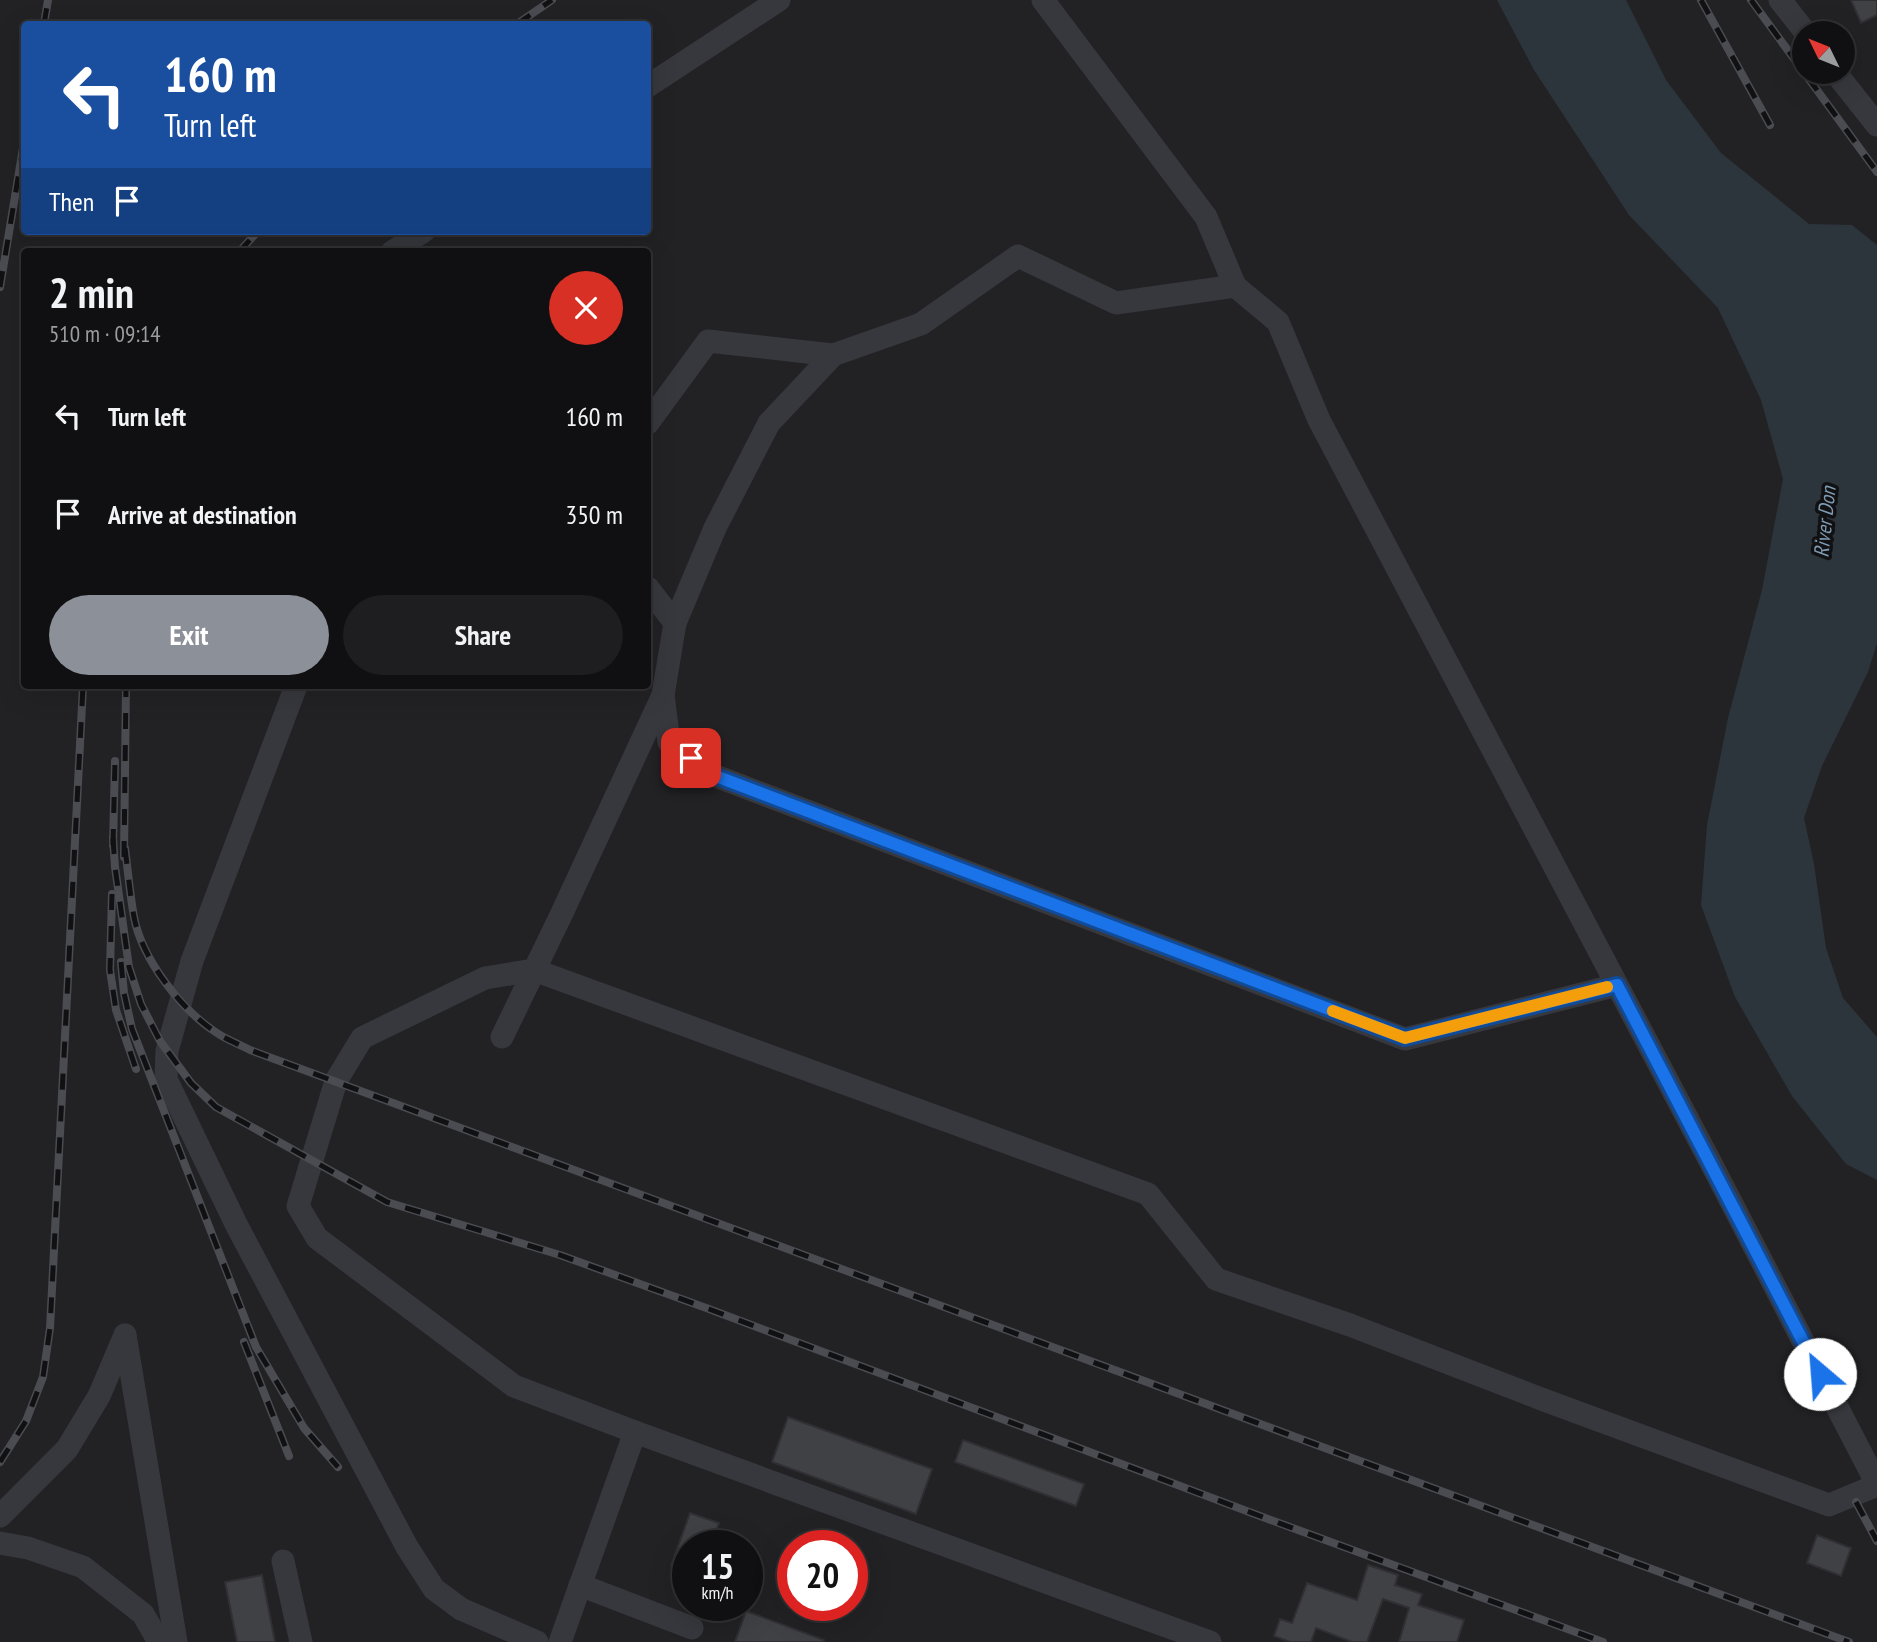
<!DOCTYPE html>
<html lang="en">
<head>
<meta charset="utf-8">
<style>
	:root { --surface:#101012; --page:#1e1e20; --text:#f1f3f6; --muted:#9c9d9f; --line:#303032; --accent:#8c9099 }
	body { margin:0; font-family:"PT Sans Narrow",sans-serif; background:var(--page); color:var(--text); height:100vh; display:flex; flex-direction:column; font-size:26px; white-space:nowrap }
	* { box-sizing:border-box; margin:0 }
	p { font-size:23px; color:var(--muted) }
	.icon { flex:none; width:38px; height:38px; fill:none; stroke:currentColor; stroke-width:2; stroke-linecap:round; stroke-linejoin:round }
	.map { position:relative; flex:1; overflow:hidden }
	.panel { position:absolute; left:21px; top:248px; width:630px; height:441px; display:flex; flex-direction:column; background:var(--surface); border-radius:7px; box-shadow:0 7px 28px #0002,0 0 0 2px var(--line) }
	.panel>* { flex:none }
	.guide { position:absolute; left:21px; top:21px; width:630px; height:214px; border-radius:7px; box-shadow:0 7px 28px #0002,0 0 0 2px var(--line); background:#1a4fa0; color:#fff; overflow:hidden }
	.needle { width:46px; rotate:313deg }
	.controls { position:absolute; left:1792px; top:21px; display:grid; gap:14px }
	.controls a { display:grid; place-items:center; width:63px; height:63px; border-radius:50%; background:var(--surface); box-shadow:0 7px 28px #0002,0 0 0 2px var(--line); font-size:35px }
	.speed { position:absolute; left:672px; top:1530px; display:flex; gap:14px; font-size:35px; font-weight:700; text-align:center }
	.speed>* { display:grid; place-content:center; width:91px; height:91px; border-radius:50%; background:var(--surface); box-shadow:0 7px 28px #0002,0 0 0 2px var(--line); line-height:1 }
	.speed small { font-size:18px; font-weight:400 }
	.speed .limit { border:10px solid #d22; background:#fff; color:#111 }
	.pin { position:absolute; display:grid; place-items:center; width:60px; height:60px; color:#fff; margin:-30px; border-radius:14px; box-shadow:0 4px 10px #0006 }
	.me { position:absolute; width:77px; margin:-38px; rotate:333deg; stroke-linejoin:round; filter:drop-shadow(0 0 5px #0008) }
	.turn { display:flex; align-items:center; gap:24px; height:147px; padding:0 28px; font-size:32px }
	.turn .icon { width:91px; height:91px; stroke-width:2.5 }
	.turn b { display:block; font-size:49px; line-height:60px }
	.then { display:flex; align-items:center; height:66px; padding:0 28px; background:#0003; gap:14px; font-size:26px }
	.round { display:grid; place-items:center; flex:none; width:74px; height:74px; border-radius:37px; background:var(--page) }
	.headline { display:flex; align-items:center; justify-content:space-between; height:119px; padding:0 28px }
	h1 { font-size:42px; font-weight:700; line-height:52px }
	.cta { display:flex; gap:14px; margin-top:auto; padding:14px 28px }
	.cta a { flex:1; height:80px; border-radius:42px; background:var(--accent); color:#fff; font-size:28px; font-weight:700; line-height:80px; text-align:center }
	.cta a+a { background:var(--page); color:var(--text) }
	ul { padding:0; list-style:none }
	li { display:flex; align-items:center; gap:21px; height:98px; padding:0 28px }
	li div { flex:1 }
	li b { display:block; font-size:26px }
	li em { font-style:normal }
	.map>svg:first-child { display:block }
	.built { fill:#222225; fill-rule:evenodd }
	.water { fill:#2c353c }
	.building { fill:#404145; stroke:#303034; stroke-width:2 }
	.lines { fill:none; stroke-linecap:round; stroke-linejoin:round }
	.minor { stroke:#37383d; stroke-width:23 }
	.rail-casing { stroke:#4a4c52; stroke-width:8 }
	.rail { stroke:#111113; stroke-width:5; stroke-dasharray:16; stroke-linecap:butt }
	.route-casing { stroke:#114b97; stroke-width:18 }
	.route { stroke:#1a73e8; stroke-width:12 }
	.slow { stroke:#f59e0b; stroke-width:12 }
	.labels { text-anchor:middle; stroke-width:7; stroke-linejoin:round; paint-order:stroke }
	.water-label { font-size:21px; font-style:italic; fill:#7f9bb3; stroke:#111113 }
</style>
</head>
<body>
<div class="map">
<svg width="1877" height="1642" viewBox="0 0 1877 1642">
	<rect width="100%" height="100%" fill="#161618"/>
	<path class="built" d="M0,0H1877V1642H0ZM24,24H648V231H24ZM1804,33H1843V72H1804ZM24,252H648V686H24ZM688,1545H747V1605H688ZM793,1545H852V1605H793Z"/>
	<polygon class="water" points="1497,0 1626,0 1666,80 1721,153 1809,224 1852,225 1877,245 1877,643 1868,672 1822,766 1804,818 1814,864 1826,948 1843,998 1877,1037 1877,1180 1846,1164 1792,1096 1735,997 1701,905 1707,825 1728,718 1762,590 1783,479 1761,400 1718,308 1629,215 1534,70"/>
	<g class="building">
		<polygon points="1851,0 1877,0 1877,15 1861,23"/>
		<polygon points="788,1417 932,1469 916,1514 772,1462"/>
		<polygon points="963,1440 1084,1484 1076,1506 955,1462"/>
		<polygon points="690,1513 719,1523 711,1545 688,1545 688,1572 671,1566"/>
		<polygon points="1817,1535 1851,1548 1841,1576 1807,1563"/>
		<polygon points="1368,1565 1398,1575 1395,1585 1422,1594 1418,1605 1464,1620 1457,1642 1399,1642 1409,1608 1383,1599 1367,1642 1352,1642 1316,1628 1311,1642 1290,1642 1274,1636 1280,1619 1292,1623 1307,1583 1357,1600"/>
		<polygon points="262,1575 275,1642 237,1642 225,1582"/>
		<polygon points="746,1611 824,1640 823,1642 735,1642"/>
	</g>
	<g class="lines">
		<g class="minor">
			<polyline points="1043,0 1206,217 1235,286"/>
			<polyline points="1780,0 1806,33"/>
			<polyline points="1835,72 1877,125"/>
			<polyline points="648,86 779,0"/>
			<polyline points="392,252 424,231"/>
			<polyline points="648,423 708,341 833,355 921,324 1018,256 1116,303 1235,286 1278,322 1319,420 1712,1165 1877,1484"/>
			<polyline points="675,623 715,528 769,423 833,355"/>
			<polyline points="296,686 192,961 167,1051 166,1079 236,1224 407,1547 434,1589 461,1609 537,1642"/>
			<polyline points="663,695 669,742 713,775 1405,1039 1617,985"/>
			<polyline points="502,1037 562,913 663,695 675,623 648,588"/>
			<polyline points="125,1335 176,1642"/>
			<polyline points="635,1432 514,1386 317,1238 298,1206 336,1081 362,1038 485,978 534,970 1148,1194 1216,1279 1350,1325 1544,1400 1829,1505 1877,1485"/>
			<polyline points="0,1516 67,1449 99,1396 125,1335"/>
			<polyline points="0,1543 28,1548 83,1567 143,1614 159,1642"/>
			<polyline points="283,1561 301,1642"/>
			<polyline points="580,1585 692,1628"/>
			<polyline points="560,1642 635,1432 1210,1642"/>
		</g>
		<g class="rail-casing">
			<g id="rail">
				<polyline points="1701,0 1770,125"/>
				<polyline points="1751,0 1877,172"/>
				<polyline points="44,24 48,0"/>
				<polyline points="517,24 552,0"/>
				<polyline points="239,252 258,231"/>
				<polyline points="0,287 24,142"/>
				<polyline points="113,838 115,867 129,967 141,1004 160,1041 191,1083 216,1107 387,1202 560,1255 709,1309 1260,1516 1603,1642"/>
				<polyline points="113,845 115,761"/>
				<path d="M125,848C128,871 130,895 134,917C142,959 181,1010 217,1033C227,1040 239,1044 250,1050L1849,1642"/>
				<polyline points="124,857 126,686"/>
				<polyline points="112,894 110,970 116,1010 136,1069"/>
				<polyline points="121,962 124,993 132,1029 256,1347 304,1428 338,1467"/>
				<polyline points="244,1342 289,1456"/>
				<polyline points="0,1462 26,1421 43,1377 50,1328 83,686"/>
				<polyline points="1856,1502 1877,1541"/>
			</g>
		</g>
		<use href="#rail" class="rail"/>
	</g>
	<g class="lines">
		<g class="route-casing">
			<polyline id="route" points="691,758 713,775 1405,1038 1617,985 1820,1374"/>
		</g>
		<use href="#route" class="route"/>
		<polyline class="slow" points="1333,1011 1405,1038 1607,987"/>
	</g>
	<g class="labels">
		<g class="water-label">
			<text transform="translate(1825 522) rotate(-84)" y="7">River Don</text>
		</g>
	</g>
</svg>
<div class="controls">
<a><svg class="needle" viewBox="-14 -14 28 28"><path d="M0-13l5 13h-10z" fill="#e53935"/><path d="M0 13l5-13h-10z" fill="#9c9d9f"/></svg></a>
</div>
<div class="speed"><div>15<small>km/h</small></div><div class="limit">20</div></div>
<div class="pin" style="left:691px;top:758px;background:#d93025"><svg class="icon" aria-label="arrive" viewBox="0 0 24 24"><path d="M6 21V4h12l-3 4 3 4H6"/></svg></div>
<svg class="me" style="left:1820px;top:1374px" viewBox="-20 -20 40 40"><circle r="19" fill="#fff"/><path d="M0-13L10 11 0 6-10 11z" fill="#1a73e8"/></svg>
<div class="guide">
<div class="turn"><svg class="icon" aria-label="left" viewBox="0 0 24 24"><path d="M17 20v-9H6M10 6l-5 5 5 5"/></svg><div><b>160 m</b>Turn left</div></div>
<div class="then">Then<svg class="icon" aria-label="arrive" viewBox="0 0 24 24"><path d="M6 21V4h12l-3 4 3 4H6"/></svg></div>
</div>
<section class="panel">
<div class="headline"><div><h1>2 min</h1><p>510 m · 09:14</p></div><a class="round" style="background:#d93025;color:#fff"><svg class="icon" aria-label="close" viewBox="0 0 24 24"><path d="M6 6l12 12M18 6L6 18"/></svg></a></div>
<ul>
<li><svg class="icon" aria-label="left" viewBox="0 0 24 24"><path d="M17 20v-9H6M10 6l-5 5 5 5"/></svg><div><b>Turn left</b></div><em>160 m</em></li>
<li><svg class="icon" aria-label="arrive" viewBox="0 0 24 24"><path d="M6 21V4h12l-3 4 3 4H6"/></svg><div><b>Arrive at destination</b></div><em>350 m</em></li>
</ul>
<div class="cta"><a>Exit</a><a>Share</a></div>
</section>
</div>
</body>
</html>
